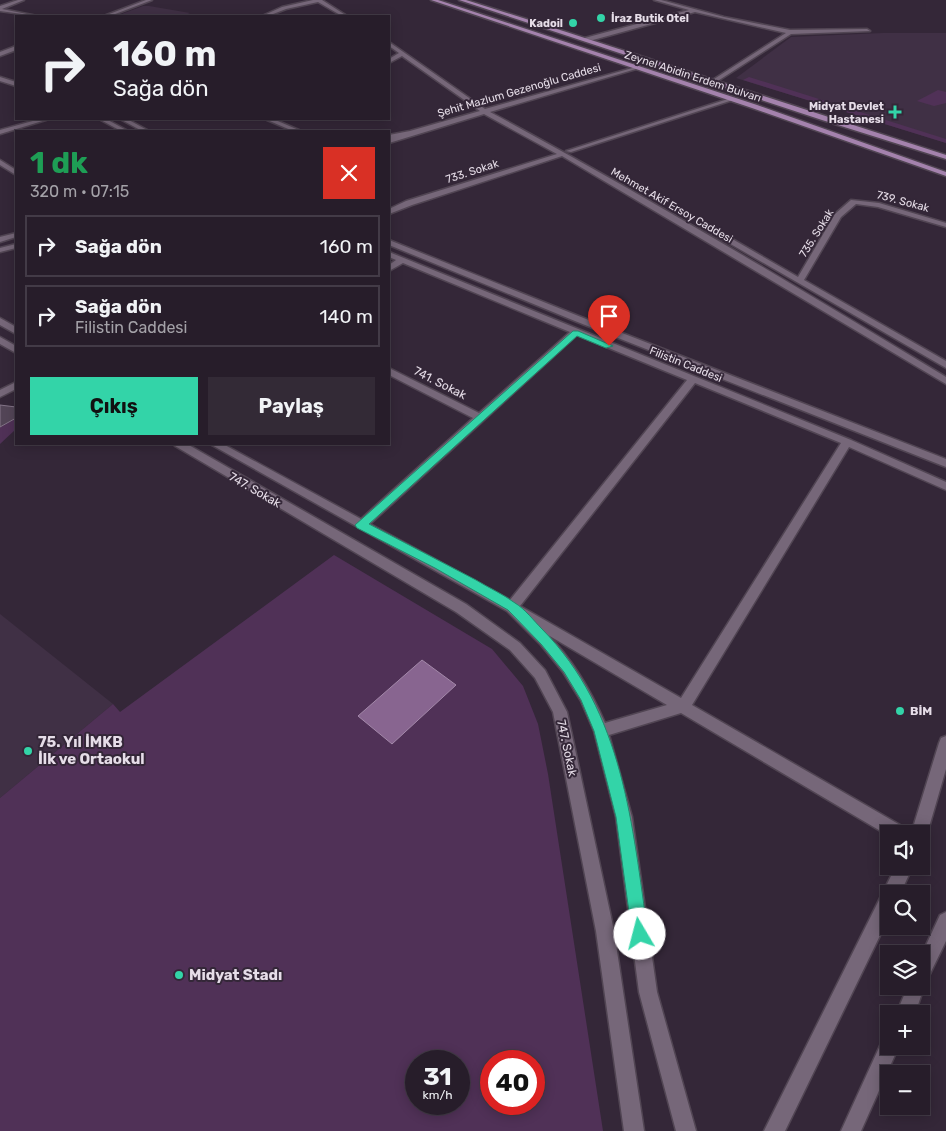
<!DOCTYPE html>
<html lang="tr">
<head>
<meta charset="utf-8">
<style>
	:root { --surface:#271d2a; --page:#332a36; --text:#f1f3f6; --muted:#a4a2a8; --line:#433b47; --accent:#33d4a8 }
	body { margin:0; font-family:Rubik,sans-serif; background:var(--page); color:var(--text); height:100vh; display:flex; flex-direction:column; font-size:19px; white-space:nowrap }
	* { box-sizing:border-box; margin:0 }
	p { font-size:16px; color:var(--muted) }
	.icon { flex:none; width:28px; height:28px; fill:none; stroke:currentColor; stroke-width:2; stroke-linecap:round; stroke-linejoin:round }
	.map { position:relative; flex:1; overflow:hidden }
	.details { position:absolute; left:15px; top:130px; width:375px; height:315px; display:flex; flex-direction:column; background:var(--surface); border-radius:0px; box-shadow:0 2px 12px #0003,0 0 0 1px var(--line) }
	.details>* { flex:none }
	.banner { position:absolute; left:15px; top:15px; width:375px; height:105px; border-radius:0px; box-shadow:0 2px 12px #0003,0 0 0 1px var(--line); background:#271d2a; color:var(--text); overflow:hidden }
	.tools { position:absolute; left:880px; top:825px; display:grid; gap:10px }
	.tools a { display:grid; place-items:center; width:50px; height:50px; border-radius:0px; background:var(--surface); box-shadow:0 2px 12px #0003,0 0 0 1px var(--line); font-size:25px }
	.speed { position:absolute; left:405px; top:1050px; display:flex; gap:10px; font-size:25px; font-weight:700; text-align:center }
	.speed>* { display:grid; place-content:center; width:65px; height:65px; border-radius:50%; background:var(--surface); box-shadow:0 2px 12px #0003,0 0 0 1px var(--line); line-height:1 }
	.speed small { font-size:12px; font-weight:400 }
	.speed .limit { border:8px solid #d22; background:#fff; color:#111 }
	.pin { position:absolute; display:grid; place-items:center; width:42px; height:42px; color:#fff; margin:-51px -21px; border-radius:50% 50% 50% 0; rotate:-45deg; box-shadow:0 0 5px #0007 }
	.pin .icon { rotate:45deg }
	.me { position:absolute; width:55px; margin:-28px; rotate:352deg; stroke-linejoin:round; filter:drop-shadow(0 0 4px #0008) }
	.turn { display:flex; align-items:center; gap:18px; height:105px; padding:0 15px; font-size:22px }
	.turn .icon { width:65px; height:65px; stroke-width:2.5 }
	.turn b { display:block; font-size:35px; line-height:42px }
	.round { display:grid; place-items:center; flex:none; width:52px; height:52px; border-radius:0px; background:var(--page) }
	.head { display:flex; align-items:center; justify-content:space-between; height:85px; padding:0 15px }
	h1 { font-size:30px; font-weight:700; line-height:38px; color:#1e9e55 }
	.action { display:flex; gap:10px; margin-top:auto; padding:10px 15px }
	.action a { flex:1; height:58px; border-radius:0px; background:var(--accent); color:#111; font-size:20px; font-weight:700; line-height:58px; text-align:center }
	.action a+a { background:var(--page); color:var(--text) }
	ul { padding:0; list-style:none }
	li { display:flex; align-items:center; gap:15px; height:62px; margin:0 10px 8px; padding:0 5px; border:2px solid var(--line); border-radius:0px }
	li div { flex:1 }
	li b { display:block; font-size:19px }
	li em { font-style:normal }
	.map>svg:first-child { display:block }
	.built { fill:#403045 }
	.green { fill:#503157; fill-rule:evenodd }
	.water { fill:#886590; stroke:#a489aa }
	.building { fill:#534557; stroke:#847588 }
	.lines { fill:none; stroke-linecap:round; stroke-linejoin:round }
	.minor-casing { stroke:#514553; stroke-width:3 }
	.major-casing { stroke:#514553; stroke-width:3 }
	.minor { fill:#766779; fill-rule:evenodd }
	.major { fill:#a482ad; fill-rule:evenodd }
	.route { fill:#33d4a8; stroke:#218a6d }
	.poi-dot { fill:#33d4a8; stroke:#342738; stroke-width:2 }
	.labels { text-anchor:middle; stroke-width:4; stroke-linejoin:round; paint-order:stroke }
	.far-poi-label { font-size:11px; font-weight:bold; fill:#e6dde8; stroke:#342738; text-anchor:end }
	.far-street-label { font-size:11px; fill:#e6dde8; stroke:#342738 }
	.street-label { font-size:12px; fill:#e6dde8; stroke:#342738 }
	.poi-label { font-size:12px; font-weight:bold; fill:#e6dde8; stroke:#342738; text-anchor:start }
	.near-poi-label { font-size:15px; font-weight:bold; fill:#e6dde8; stroke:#342738; text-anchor:start }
</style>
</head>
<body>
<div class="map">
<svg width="946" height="1131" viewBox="0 0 946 1131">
	<rect width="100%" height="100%" fill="#342738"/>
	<g class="built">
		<polygon points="143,6 149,6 190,13 183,16 116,16"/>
		<polygon points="883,33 946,33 946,143 736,78 791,37"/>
		<polygon points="0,614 113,704 0,798"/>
	</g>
	<g class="green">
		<polygon points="749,77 946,139 946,143 743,80"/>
		<polygon points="938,90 946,92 946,103 934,106 917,101"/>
		<polygon points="16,418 16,429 0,444 0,427"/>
		<path d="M334,555L492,649L523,686L538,724L548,774L603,1131H0V798L113,704L120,712ZM416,1061H459V1104H416ZM491,1061H534V1104H491Z"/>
	</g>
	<polygon class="water" points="422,660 456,685 392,744 358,716"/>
	<polygon class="building" points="0,405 16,407 16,418 0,427"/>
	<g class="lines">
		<g class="minor-casing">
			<g id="minor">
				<polygon points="18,0 24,0 2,9 37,16 0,11 0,6"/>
				<polygon points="146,0 152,0 110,16 104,16"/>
				<polygon points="313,0 322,0 347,16 342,16 318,2 286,9 268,16 262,16 282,7"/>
				<polygon points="654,0 661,0 724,17 790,30 867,29 870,31 791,34 713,84 711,81 786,33 695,12 593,40 581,39 689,10"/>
				<path d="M389,42L485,109L636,67V69L490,112C645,195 795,286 946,377V384L562,156L412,205L389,214V209L406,201L557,154L484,114L389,143V135L410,131L480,111L402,56L389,63V59L399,53L389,46Z"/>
				<polygon points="16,46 16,50 0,56 0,52"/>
				<polygon points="0,77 16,82 16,86 0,81"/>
				<polygon points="731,98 736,99 571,152 566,151"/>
				<polygon points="40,119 49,119 0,134 0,130"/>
				<polygon points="99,119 106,119 128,131 121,131"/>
				<polygon points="120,119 127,119 149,131 142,131"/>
				<polygon points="265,119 273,119 301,131 293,131"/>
				<polygon points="0,160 16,170 16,175 0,165"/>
				<polygon points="851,200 879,203 946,223 946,227 878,207 856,204 841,217 804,280 946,361 946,368 701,227 708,225 798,277 835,214"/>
				<polygon points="16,233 16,237 0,242 0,237"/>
				<polygon points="389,240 581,317 946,459 946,467 575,321 389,245"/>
				<polygon points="16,244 16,248 0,252 0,248"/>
				<path d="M389,252L851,440L946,482V490L849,447L692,705L907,829L909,834H889V836L681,713L609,735L632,817L657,992L696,1131H676L639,992L616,817L594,731L581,701L563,672L541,645L507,611L210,444H223L361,519L473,418L389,375V368L479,413L570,332L403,263L389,271V265L396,260L389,257ZM577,335L687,380L510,600L370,524ZM695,383L841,443L681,698L520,606ZM548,635L667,705L605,723C591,691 573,660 548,635Z"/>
				<polygon points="0,318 16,327 16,334 0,325"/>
				<polygon points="0,337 16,346 16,353 0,344"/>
				<polygon points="16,382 16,389 0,397 0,390"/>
				<polygon points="174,444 187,444 466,604 520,643 545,670 567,712 614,931 644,1131 624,1131 596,931 553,712 535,678 510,650 456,612 175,446"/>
				<polygon points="946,736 946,769 927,834 925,839 921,841 921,834 911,834 939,743 941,738"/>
				<polygon points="896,866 913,866 900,894 889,894 889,917 785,1131 764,1131"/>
				<polygon points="946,912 946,941 925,984 915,1014 896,1014 908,986 921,986 921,956 940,915"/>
				<polygon points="889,1037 889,1046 899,1046 861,1131 841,1131 883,1039"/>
			</g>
		</g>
		<g class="major-casing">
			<g id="major">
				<polygon points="431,0 438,0 757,105 946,172 946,176 752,108"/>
				<polygon points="459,0 466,0 523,18 946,155 946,159 822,120"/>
			</g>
		</g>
		<use href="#minor" class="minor"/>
		<use href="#major" class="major"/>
	</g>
	<path class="route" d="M573,331H578L613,346L606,348L577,336L369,524C405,543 440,561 476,580C489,588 503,594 515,603C525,609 534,621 542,629C624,712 632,825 648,934L646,939L640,942L634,939L632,934L616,817L594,731L581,700L564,672L541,644L508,610L435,568L357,528L355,525Z"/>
	<g class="poi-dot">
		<circle cx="601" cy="18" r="5"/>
		<circle cx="573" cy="23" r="5"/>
		<path d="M892.5 104.5h5v5h5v5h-5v5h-5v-5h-5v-5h5z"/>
		<circle cx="900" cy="711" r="5"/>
		<circle cx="28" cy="751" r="5"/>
		<circle cx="179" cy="975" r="5"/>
	</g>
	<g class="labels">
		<g class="far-poi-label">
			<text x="611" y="22" text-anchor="start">İraz Butik Otel</text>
			<text x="563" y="27">Kadoil</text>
			<text x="884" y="110">Midyat Devlet<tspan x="884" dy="13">Hastanesi</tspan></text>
		</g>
		<g class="far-street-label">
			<text transform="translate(693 76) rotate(18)" y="4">Zeynel Abidin Erdem Bulvarı</text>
			<text transform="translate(519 90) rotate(-16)" y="4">Şehit Mazlum Gezenoğlu Caddesi</text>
			<text transform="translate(472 171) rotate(-18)" y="4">733. Sokak</text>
			<text transform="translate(903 201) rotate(15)" y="4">739. Sokak</text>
			<text transform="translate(672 205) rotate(30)" y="4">Mehmet Akif Ersoy Caddesi</text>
			<text transform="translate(816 233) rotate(-58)" y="4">735. Sokak</text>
			<text transform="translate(686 364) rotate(22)" y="4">Filistin Caddesi</text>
		</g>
		<g class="street-label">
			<text transform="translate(440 383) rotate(27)" y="4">741. Sokak</text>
			<text transform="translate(255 490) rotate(30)" y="4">747. Sokak</text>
			<text transform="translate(567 748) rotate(78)" y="4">747. Sokak</text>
		</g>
		<g class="poi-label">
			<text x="910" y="715">BİM</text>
		</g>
		<g class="near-poi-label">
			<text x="38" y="747">75. Yıl İMKB<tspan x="38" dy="17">İlk ve Ortaokul</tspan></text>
			<text x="189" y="980">Midyat Stadı</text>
		</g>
	</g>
</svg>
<div class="tools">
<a><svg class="icon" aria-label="sound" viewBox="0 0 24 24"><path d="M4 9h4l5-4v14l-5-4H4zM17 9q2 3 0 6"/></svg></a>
<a><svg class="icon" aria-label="search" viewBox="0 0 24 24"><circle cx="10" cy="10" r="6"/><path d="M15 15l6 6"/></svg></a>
<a><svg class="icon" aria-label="layers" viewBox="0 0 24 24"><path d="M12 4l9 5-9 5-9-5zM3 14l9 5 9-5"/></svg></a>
<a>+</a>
<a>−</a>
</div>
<div class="speed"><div>31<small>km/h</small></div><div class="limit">40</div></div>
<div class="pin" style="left:609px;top:346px;background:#d93025"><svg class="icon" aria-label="arrive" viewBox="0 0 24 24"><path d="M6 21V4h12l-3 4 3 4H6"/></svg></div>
<svg class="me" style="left:640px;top:934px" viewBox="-20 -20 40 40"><circle r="19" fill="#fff"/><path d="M0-13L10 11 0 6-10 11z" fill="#33d4a8"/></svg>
<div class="banner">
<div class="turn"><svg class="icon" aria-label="right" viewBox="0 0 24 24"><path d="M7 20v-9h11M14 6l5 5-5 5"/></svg><div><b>160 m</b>Sağa dön</div></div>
</div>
<section class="details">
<div class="head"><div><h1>1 dk</h1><p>320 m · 07:15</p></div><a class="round" style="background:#d93025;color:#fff"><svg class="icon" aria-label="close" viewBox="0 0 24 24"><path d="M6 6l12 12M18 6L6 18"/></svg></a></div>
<ul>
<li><svg class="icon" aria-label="right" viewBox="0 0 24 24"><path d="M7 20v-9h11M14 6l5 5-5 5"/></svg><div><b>Sağa dön</b></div><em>160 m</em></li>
<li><svg class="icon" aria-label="right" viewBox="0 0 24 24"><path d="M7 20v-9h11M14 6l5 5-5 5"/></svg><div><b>Sağa dön</b><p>Filistin Caddesi</p></div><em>140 m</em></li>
</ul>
<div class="action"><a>Çıkış</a><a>Paylaş</a></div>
</section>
</div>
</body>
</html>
